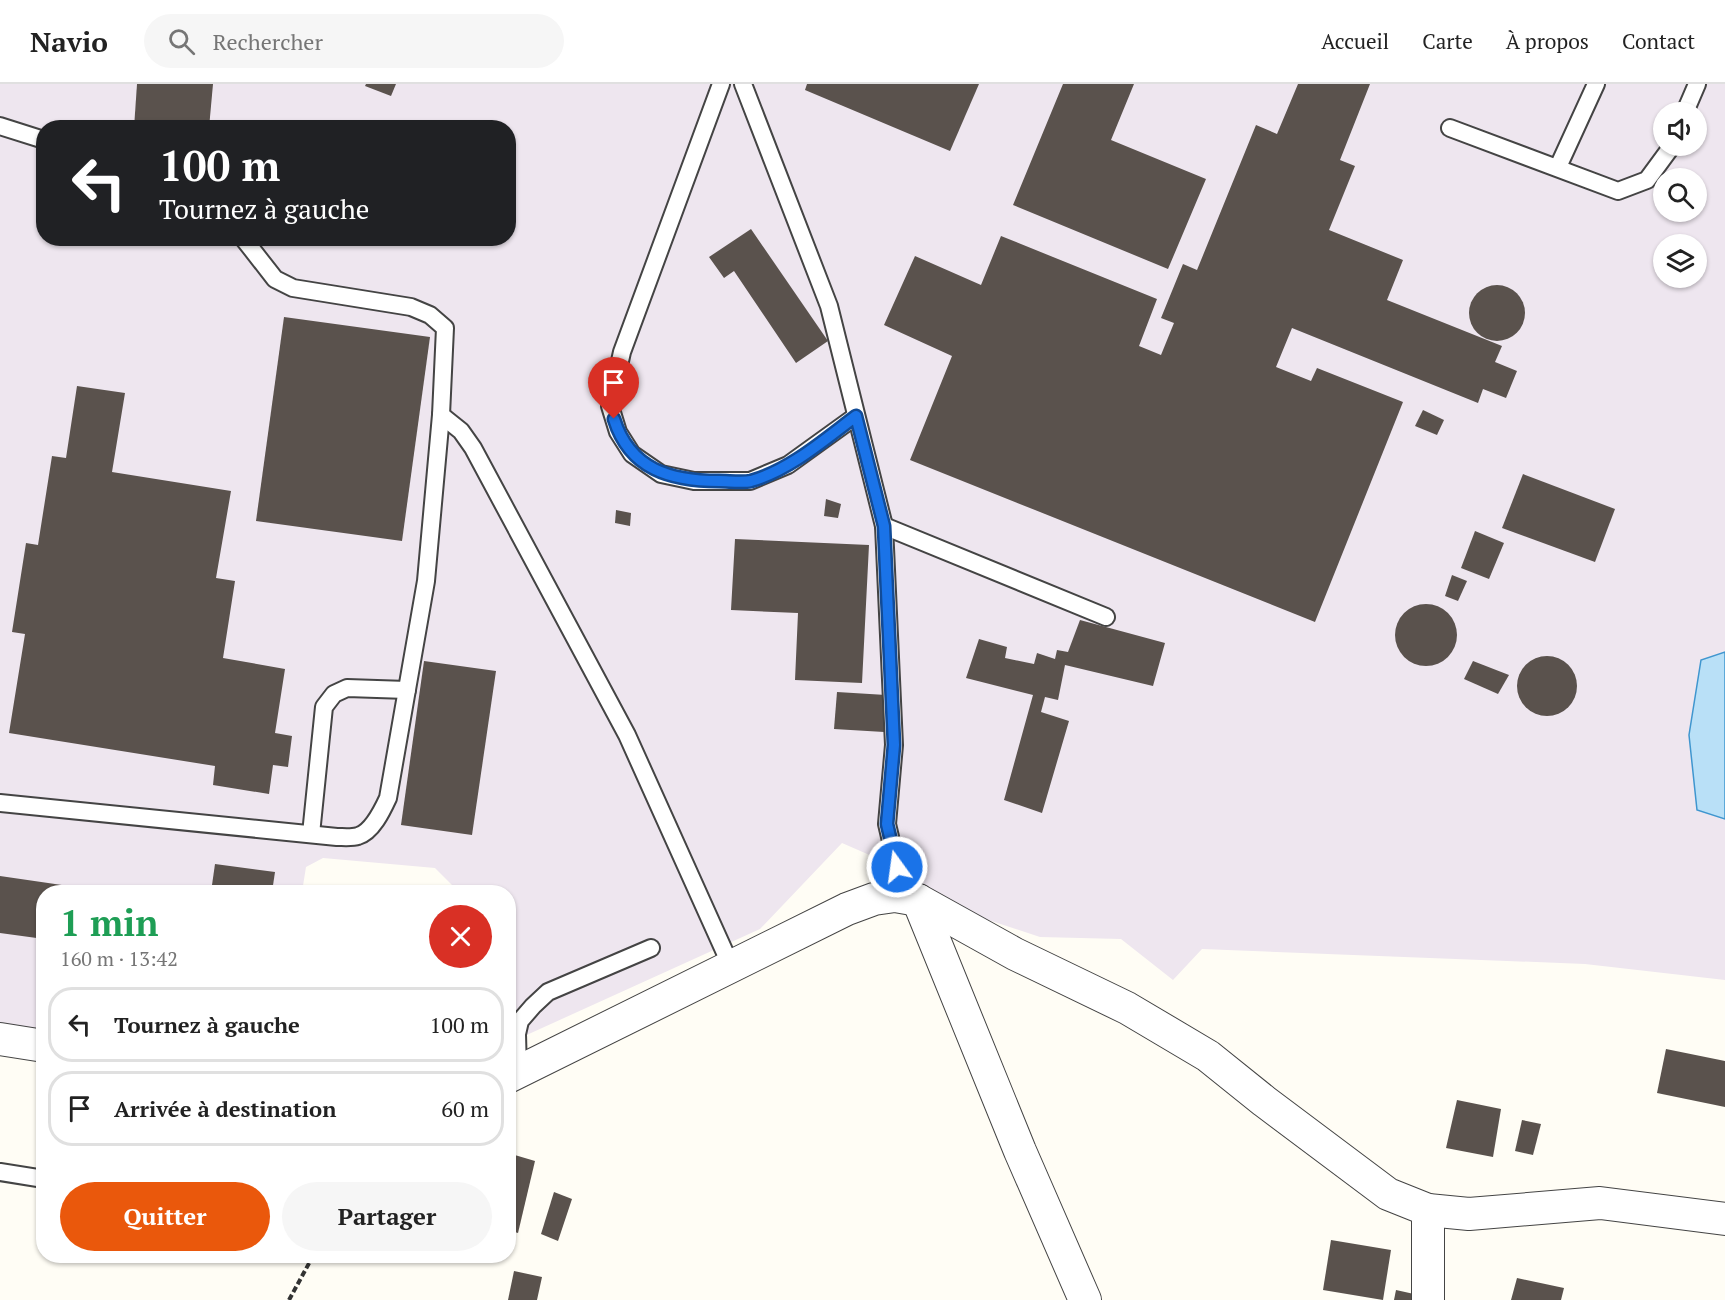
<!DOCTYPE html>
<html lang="fr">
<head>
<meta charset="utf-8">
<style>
	:root { --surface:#fff; --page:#f6f6f6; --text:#222; --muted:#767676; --line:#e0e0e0; --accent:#ea580c }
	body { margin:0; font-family:"PT Serif",serif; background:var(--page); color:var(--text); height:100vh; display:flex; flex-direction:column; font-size:22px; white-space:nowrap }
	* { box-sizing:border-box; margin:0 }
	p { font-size:20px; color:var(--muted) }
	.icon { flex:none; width:33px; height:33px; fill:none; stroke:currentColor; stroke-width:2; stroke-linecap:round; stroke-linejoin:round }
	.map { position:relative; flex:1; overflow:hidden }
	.panel { position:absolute; left:36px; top:801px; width:480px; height:378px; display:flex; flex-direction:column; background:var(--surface); border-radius:24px; box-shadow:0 2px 4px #0004 }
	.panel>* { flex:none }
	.hud { position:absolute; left:36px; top:36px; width:480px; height:126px; border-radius:24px; box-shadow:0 2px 4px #0004; background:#202124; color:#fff; overflow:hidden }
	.fabs { position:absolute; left:1653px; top:18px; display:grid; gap:12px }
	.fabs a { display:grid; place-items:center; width:54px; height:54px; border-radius:50%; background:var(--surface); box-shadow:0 2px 4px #0004; font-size:30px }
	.pin { position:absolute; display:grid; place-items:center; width:51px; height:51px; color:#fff; margin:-62px -26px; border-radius:50% 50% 50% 0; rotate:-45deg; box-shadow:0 0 6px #0007 }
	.pin .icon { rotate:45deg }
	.me { position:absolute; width:66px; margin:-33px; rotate:346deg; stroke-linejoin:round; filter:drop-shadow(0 0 4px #0008) }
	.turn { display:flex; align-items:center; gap:21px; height:126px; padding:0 24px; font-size:27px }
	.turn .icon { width:78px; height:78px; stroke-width:2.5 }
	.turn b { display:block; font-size:42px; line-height:51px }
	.round { display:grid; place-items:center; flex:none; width:63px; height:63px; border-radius:32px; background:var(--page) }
	.headline { display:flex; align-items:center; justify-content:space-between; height:102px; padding:0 24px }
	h1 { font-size:36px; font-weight:800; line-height:45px; color:#1e9e55 }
	.action { display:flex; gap:12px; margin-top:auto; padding:12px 24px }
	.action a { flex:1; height:69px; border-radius:36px; background:var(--accent); color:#fff; font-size:24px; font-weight:800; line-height:69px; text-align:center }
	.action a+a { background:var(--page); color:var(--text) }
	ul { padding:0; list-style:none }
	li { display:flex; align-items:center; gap:18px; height:75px; margin:0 12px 9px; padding:0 12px; border:3px solid var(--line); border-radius:24px }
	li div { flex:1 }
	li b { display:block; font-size:22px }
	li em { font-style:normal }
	header { display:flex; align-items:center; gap:36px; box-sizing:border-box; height:84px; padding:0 30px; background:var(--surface); border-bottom:2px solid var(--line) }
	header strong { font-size:28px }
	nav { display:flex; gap:33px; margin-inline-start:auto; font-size:21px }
	.search { width:420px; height:54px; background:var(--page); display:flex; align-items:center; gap:15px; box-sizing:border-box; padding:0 21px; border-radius:33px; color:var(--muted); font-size:22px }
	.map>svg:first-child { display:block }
	.industrial { fill:#eee6ef; fill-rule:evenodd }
	.water { fill:#b9e0f7; stroke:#3f96cf; stroke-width:1.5 }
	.building { fill:#5a524d }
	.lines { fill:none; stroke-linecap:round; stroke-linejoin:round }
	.lane-casing { stroke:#444; stroke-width:20 }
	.street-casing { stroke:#444; stroke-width:34 }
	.path { stroke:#333; stroke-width:4; stroke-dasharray:6 3; stroke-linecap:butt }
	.lane { stroke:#fff; stroke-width:16 }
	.street { stroke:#fff; stroke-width:32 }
	.route-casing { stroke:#114b97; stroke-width:15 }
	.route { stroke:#1a73e8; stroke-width:10 }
</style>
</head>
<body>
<header>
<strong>Navio</strong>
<div class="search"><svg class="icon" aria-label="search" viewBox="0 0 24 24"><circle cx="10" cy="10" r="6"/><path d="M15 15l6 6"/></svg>Rechercher</div>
<nav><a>Accueil</a><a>Carte</a><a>À propos</a><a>Contact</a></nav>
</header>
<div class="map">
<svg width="1725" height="1216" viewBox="0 0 1725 1216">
	<rect width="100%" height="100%" fill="#fffdf5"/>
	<path class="industrial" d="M0,0H1725V896L1585,880L1202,865L1173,896L1121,855L1040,853L949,823L897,783L842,759L760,845L509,959L508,808H459L435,784L323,774L306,783L302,808H44L43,946L0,940ZM1664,28H1696V62H1664ZM44,44H508V154H44ZM1664,94H1696V128H1664ZM1664,160H1696V194H1664Z"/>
	<polygon class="water" points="1725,568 1725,735 1697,726 1689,651 1701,576"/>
	<g class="building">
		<polygon points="137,0 213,0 209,44 134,44"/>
		<polygon points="366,0 396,0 391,12 365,2"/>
		<polygon points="807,0 979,0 950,67 805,6"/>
		<polygon points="1063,0 1134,0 1111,56 1206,95 1168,185 1013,121"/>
		<polygon points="1298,0 1370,0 1340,76 1355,82 1329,146 1403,176 1387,216 1502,262 1495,278 1517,287 1506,314 1483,305 1478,319 1292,244 1276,283 1311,297 1317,284 1403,318 1315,538 910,376 952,272 884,241 915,172 981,201 1001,152 1157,215 1139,262 1161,271 1174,239 1161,234 1183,180 1197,186 1256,41 1277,50"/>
		<polygon points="751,145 828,257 796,279 734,187 724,194 709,173"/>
		<circle cx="1497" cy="229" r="28"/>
		<polygon points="284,233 430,253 402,457 256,437"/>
		<polygon points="77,302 125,309 112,388 231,407 216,494 235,497 223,574 285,585 275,649 292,652 288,683 273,681 269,710 213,701 215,682 9,649 25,550 12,548 26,459 38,461 52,372 66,374"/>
		<polygon points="1423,326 1444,336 1437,351 1415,342"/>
		<polygon points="1523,390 1615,425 1595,478 1502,444"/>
		<polygon points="826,415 841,420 838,434 824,432"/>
		<polygon points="616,426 631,429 630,442 615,439"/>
		<polygon points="1475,447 1504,459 1489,495 1461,484"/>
		<polygon points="735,455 869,461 862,599 795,596 798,529 731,526"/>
		<polygon points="1452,491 1467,497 1458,517 1445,512"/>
		<circle cx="1426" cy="551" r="31"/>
		<polygon points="1080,536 1165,559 1153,602 1065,581 1058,616 1045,613 1041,628 1069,637 1042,729 1004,716 1033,611 966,594 979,555 1007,563 1005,574 1034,580 1037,569 1055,575 1057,566 1068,568"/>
		<circle cx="1547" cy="602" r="30"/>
		<polygon points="424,577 496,587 472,751 401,741"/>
		<polygon points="1473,577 1509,591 1498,610 1464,595"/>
		<polygon points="837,608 886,611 884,648 834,645"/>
		<polygon points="215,780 275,788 272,808 211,808"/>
		<polygon points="0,792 103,807 103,808 44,808 44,855 0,849"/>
		<polygon points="1666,965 1725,977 1725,1023 1657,1009"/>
		<polygon points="1457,1016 1501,1025 1493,1073 1446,1064"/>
		<polygon points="1522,1036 1541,1040 1533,1071 1515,1067"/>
		<polygon points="508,1069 535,1077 518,1149 508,1146"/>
		<polygon points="554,1108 572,1115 558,1157 541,1150"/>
		<polygon points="1331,1156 1391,1166 1383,1216 1323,1206"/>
		<polygon points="514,1187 542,1193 537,1216 508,1216"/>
		<polygon points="1517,1194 1564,1204 1561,1216 1511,1216"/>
		<polygon points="1396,1206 1414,1210 1412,1216 1394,1216"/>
	</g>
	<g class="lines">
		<g class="lane-casing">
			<g id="lane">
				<polyline points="721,0 622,268 610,322 618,348 632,370 661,390 694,397 750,397 788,381 856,332"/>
				<polyline points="743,0 829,222 884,442 894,661 887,740 897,783 918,816"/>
				<polyline points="1685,28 1697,0"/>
				<polyline points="0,42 44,56"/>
				<polyline points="1450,44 1618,107 1647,96 1672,62"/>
				<polyline points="1558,83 1596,0"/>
				<polyline points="441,331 461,347 473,364 627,651 731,882"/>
				<polyline points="884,442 1106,533"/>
				<path d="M0,719L337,753C343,753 352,754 358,752C372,748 382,727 388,714L426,497L441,331L445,244L430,231L411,223L293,204L275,195L243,154"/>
				<polyline points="311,750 324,623 334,610 347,604 407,606"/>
				<polyline points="518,988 517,950 520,937 533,922 548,908 651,864"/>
				<polyline points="0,1088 44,1095"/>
			</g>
		</g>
		<g class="street-casing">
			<g id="street">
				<polyline points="918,816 1020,1067 1085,1216"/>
				<polyline points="0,955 44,962"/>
				<polyline points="508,993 847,825 874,815 895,812 918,816 1015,870 1127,924 1208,972 1264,1017 1388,1110 1428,1126 1469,1130 1600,1119 1725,1135"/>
				<polyline points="1428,1216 1428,1126"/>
			</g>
		</g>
		<polyline class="path" points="289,1216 313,1172"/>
		<use href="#lane" class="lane"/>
		<use href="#street" class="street"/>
	</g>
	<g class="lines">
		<g class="route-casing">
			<path id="route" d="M614,335C630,386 671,397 719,397C729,397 742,399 751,397C790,386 824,356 856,332L884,442L894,661L887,740L897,783"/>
		</g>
		<use href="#route" class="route"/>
	</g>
</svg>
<div class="fabs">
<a><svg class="icon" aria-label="sound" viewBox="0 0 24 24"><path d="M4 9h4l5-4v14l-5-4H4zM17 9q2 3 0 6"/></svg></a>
<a><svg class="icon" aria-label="search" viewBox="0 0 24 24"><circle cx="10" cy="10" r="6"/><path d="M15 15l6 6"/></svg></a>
<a><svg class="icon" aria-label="layers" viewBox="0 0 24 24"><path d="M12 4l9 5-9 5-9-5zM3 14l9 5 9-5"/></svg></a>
</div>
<div class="pin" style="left:614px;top:335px;background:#d93025"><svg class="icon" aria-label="arrive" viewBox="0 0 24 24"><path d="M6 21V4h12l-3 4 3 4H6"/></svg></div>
<svg class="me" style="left:897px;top:783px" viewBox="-20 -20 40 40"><circle r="17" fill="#1a73e8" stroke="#fff" stroke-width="3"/><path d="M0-11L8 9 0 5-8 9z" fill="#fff"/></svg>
<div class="hud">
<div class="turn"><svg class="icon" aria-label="left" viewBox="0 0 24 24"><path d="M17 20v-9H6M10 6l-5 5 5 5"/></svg><div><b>100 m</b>Tournez à gauche</div></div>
</div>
<section class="panel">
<div class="headline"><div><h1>1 min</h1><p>160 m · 13:42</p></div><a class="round" style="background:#d93025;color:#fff"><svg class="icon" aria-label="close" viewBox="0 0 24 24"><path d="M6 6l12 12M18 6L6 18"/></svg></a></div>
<ul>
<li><svg class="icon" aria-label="left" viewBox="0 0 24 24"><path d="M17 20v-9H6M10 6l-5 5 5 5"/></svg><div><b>Tournez à gauche</b></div><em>100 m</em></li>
<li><svg class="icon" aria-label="arrive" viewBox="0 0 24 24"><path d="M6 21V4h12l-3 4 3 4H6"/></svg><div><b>Arrivée à destination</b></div><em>60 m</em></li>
</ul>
<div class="action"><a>Quitter</a><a>Partager</a></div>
</section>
</div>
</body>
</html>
